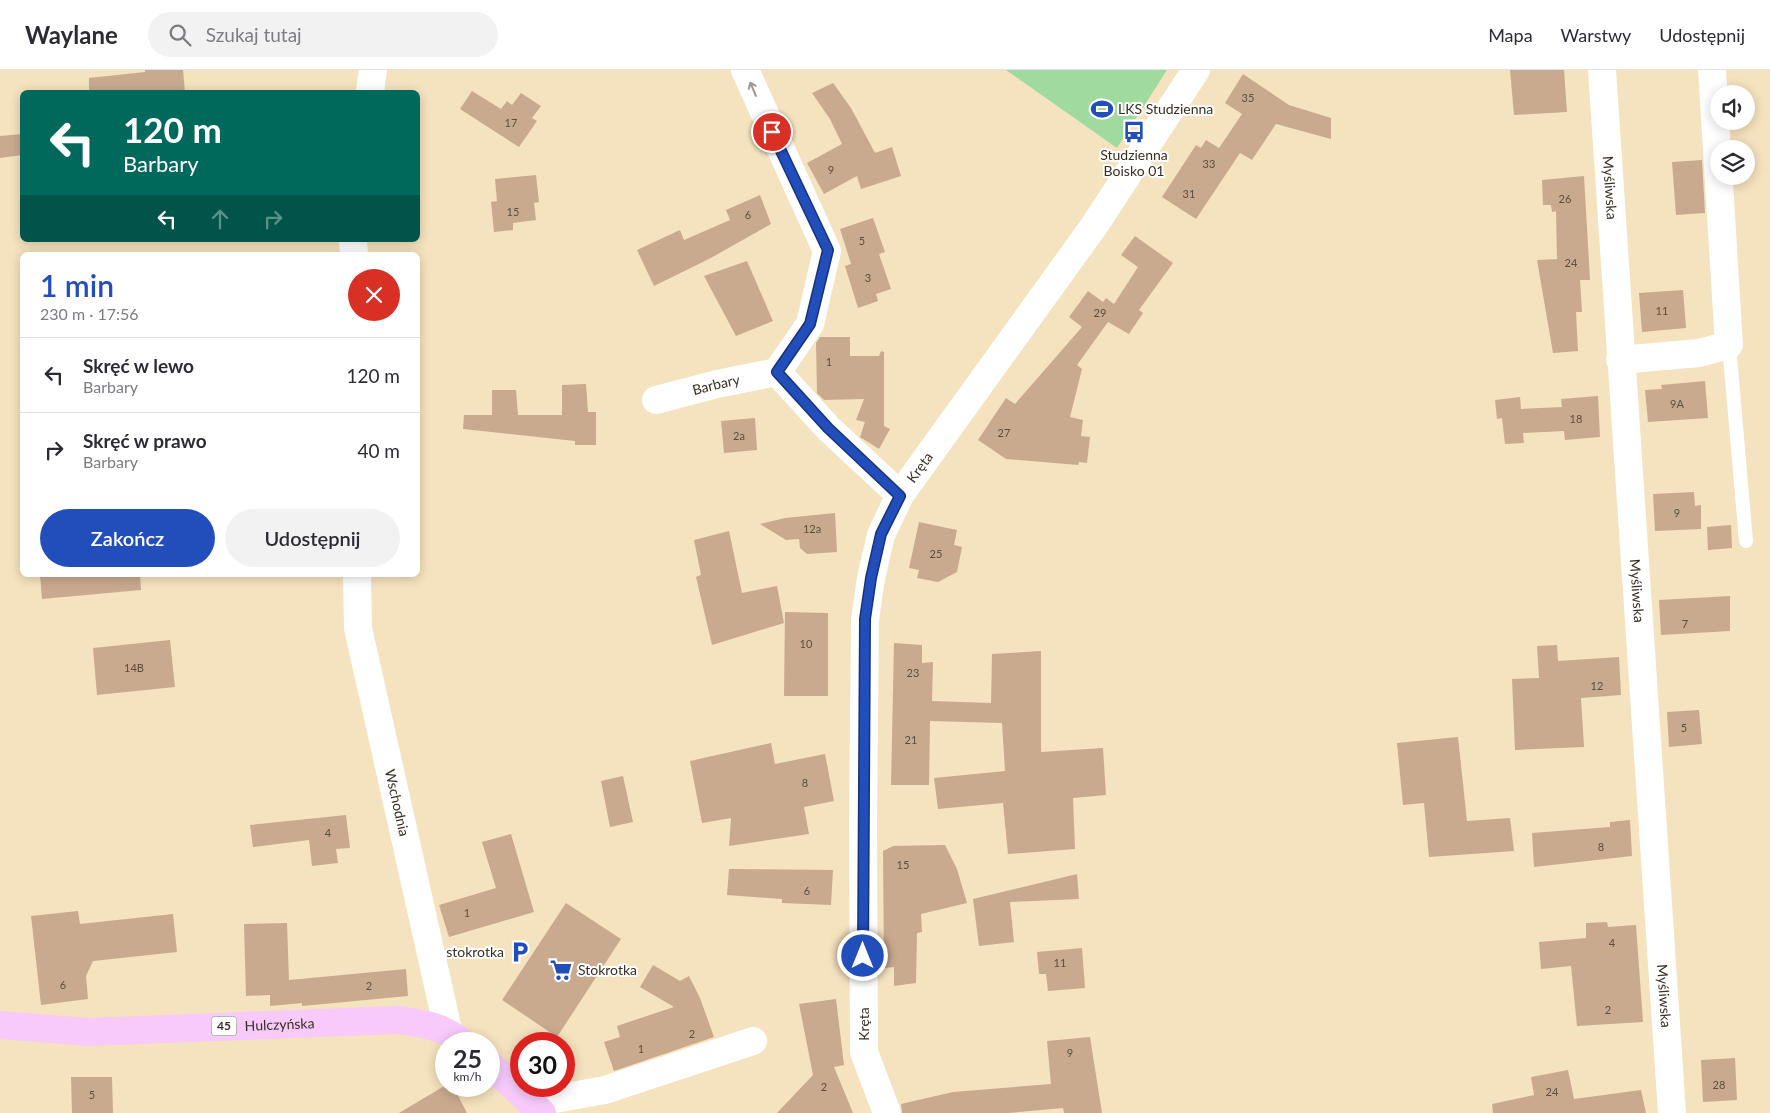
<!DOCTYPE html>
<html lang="pl">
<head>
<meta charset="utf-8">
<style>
	:root { --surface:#fff; --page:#f2f2f3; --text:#2b2b33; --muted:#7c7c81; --line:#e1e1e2; --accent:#224ebc }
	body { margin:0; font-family:Lato,sans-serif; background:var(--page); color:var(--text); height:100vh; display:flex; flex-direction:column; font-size:19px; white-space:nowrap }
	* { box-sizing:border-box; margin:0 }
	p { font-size:16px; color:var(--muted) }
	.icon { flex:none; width:28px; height:28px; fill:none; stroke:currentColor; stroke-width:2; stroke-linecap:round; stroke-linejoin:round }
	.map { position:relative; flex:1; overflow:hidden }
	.drawer { position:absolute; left:20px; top:182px; width:400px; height:325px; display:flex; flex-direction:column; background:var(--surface); border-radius:8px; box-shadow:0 2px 12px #0003 }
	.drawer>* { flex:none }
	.banner { position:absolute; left:20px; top:20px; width:400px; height:152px; border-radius:8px; box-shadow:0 2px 12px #0003; background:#00695c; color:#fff; overflow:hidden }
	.controls { position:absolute; left:1710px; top:15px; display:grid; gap:10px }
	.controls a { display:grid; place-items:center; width:45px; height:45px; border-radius:50%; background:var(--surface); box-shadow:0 2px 12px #0003; font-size:25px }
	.speed { position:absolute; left:435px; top:962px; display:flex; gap:10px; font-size:25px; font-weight:700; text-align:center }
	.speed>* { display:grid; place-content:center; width:65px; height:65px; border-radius:50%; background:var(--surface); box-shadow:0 2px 12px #0003; line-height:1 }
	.speed small { font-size:12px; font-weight:400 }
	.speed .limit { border:8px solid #d22; background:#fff; color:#111 }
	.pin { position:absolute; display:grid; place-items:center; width:42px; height:42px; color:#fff; margin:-21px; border:2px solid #fff; border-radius:50%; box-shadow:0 1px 5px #0007 }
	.me { position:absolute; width:55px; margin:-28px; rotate:0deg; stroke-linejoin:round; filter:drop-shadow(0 0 4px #0008) }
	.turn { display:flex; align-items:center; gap:18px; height:105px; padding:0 20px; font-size:22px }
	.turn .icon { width:65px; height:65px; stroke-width:2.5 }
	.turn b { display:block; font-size:35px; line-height:42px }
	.lanes { display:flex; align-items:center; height:48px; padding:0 20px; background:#0003; justify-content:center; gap:25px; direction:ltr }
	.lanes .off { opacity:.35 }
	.round { display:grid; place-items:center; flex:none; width:52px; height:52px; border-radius:26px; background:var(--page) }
	.overview { display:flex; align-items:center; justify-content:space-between; height:85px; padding:0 20px }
	h1 { font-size:30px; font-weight:600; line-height:38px; color:var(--accent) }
	.cta { display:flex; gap:10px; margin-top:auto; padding:10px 20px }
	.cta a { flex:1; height:58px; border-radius:30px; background:var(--accent); color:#fff; font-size:20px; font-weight:600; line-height:58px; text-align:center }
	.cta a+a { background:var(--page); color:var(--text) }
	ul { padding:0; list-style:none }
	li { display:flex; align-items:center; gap:15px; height:75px; padding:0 20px; border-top:1px solid var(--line) }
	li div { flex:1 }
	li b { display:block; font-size:19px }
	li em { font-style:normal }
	header { display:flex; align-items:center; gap:30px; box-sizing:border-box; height:70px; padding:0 25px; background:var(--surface); border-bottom:1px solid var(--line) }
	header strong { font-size:24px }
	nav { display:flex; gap:28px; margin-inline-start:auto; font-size:18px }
	.search { width:350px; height:45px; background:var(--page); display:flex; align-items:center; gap:12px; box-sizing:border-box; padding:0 18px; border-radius:28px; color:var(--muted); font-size:19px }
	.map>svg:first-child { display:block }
	.green { fill:#a0da9f }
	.building { fill:#c9aa8f }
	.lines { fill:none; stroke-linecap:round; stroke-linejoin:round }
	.service { stroke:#fff; stroke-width:14 }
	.minor { stroke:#fff; stroke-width:28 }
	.primary { stroke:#f7cafb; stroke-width:28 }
	.oneway { stroke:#9b9890 }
	.route-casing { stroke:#16337a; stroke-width:12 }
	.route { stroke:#224ebc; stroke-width:9 }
	.labels { text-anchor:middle; stroke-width:4; stroke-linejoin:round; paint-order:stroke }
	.number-label { font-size:11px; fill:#5c4e3d }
	.shield { fill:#fff; stroke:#736e64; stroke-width:1 }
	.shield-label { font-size:12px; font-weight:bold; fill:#373022 }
	.poi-label { font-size:14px; fill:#373022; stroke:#fff; text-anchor:start }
	.street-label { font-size:14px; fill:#373022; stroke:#fff }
</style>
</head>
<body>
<header>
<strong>Waylane</strong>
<div class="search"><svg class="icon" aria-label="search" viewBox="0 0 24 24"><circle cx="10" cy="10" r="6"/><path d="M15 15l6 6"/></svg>Szukaj tutaj</div>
<nav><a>Mapa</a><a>Warstwy</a><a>Udostępnij</a></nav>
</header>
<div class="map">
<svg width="1770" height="1043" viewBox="0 0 1770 1043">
	<rect width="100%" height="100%" fill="#f5e2be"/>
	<polygon class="green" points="1006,0 1167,0 1117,78"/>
	<g class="building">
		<polygon points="145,0 183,0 185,22 89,22 89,8 145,2"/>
		<polygon points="1510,0 1564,0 1567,42 1514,45"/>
		<polygon points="1243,4 1289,35 1331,48 1331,69 1276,54 1252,90 1240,83 1196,149 1162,127 1196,75 1201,78 1206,70 1219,78 1242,44 1225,33"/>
		<polygon points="833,13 851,38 875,83 892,77 901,106 861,119 857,106 824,124 807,93 842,74 830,49 812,23"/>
		<polygon points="472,21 501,39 507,31 512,35 521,23 541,36 532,48 537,51 519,77 460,39"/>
		<polygon points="22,64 22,85 0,88 0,66"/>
		<polygon points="1702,90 1705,143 1676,145 1672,92"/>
		<polygon points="536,105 539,132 534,133 536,150 513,153 513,160 494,162 491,132 497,131 495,109"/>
		<polygon points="1584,106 1590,210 1580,210 1582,242 1576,242 1578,281 1553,283 1537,190 1557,189 1556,141 1552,142 1551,135 1543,135 1542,110"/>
		<polygon points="760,125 771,154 709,189 654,216 637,180 680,160 684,170 730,150 726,140"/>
		<polygon points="873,148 885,182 879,184 891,219 876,224 878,231 858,238 845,196 851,194 840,159"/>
		<polygon points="1135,166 1173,193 1139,240 1143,243 1129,264 1108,252 1077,295 1082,299 1070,347 1083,350 1081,366 1090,367 1087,393 1079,392 1078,395 1006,389 978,370 1006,328 1015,334 1082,257 1069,247 1088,221 1103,232 1106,228 1114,234 1138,197 1121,185"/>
		<polygon points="747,191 773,251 736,266 704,206"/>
		<polygon points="1683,220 1686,258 1642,262 1639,223"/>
		<polygon points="820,267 850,267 850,286 879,286 881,281 884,282 884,356 890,359 879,379 860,367 865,352 856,350 864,329 824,330 817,323 816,273"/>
		<polygon points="1705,311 1708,348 1648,352 1645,320 1662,319 1661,315"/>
		<polygon points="586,314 588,342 596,342 596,375 575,375 575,371 463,359 464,345 492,345 492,320 516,320 518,345 562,345 562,315"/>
		<polygon points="1598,326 1600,367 1565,370 1564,361 1523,363 1524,373 1505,374 1502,348 1497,349 1495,330 1520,327 1521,339 1562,337 1561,329"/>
		<polygon points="755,348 757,380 724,383 721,351"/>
		<polygon points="1694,422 1695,436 1701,435 1701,459 1655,461 1653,424"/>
		<polygon points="835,443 837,482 807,484 800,478 799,469 786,470 760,454 785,448"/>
		<polygon points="919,452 957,460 954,475 962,477 957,502 938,512 917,508 919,500 909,498"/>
		<polygon points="1731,455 1732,478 1708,480 1707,457"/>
		<polygon points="729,461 742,523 777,516 784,553 712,575 696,507 701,505 694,470"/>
		<polygon points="40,505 140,505 141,520 42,529"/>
		<polygon points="1730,526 1730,561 1661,565 1659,530"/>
		<polygon points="785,542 828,543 828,626 784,626"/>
		<polygon points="170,570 175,617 97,625 93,578"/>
		<polygon points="894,573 922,575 922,593 933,592 932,631 991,633 992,584 1041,581 1041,682 1103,678 1106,725 1073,728 1075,779 1008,784 1003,733 938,739 934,708 1005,701 1002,653 930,651 929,715 891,715"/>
		<polygon points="1557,575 1558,591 1619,587 1621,625 1581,628 1584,677 1515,680 1512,609 1539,608 1537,576"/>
		<polygon points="1699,640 1702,674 1669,677 1667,642"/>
		<polygon points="1458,667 1467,751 1510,748 1514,781 1429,787 1424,733 1403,735 1397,673"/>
		<polygon points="771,673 775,694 825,684 834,731 804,737 809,764 729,776 731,748 702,753 690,691"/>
		<polygon points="623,706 633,752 610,757 601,711"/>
		<polygon points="346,745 350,778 336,779 338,793 312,796 309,770 253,777 250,755"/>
		<polygon points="1630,750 1632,786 1534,797 1532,763 1610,757 1610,752"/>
		<polygon points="511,764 534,842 449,867 439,835 496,818 482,772"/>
		<polygon points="945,775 957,799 967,833 921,844 922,862 917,863 916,913 894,916 894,897 884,898 883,781 893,776"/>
		<polygon points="729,799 833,800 831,835 782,833 782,829 727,825"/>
		<polygon points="1077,804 1079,829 1010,832 1014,872 979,876 973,829"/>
		<polygon points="566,833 621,869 557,967 502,930"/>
		<polygon points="78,841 80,854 173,844 177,882 93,891 86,906 88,929 41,935 31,846"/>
		<polygon points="1607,852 1608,857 1636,855 1643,952 1577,956 1571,896 1541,899 1539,872 1586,868 1586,853"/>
		<polygon points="287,853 289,910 406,899 408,926 302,936 302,933 270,936 270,925 246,926 244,854"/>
		<polygon points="1082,878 1085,918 1048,921 1046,904 1039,904 1037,882"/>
		<polygon points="653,895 680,911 689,906 700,928 714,967 614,1001 604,972 620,967 617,956 674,937 640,917"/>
		<polygon points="836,929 844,995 834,997 853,1043 777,1043 813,1005 799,934"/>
		<polygon points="1090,967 1102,1043 1064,1043 1063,1038 1009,1043 902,1043 901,1034 953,1022 1051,1014 1047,971"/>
		<polygon points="1735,988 1737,1030 1703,1032 1701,990"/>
		<polygon points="1568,1000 1574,1029 1641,1020 1646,1043 1493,1043 1492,1034 1534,1025 1531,1007"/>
		<polygon points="71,1007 112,1007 113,1043 72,1043"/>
		<polygon points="446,1015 453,1016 467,1043 399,1043"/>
	</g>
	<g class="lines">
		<polyline class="service" points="1729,275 1746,471"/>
		<g class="minor">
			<polyline points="745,0 827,181 810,254 777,302"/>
			<path id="s1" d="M1602,0L1672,1043"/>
			<polyline points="370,22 373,0"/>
			<polyline points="353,170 354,185"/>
			<polyline points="1620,290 1699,283 1729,275 1712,0"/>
			<path id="s2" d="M656,330L717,314L777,302L828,358L900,425"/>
			<path id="s3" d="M357,505L358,558L448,960"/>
			<polyline points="532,1033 605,1020 753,971"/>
			<path id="s4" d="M887,1043L864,982L863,752L865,549L871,508L881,465L900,425L1094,156L1196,0"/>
		</g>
		<g class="primary">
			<path id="s5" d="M0,955L88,962L398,950C426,954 442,956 464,974"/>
			<polyline points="489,994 542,1043"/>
		</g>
	</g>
	<defs><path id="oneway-shaft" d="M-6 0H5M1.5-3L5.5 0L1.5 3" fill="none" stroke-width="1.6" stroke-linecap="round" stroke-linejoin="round" transform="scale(1.25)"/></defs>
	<use class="oneway" href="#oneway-shaft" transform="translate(753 19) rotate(-113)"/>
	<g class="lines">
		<g class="route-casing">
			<polyline id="route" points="772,62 828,180 810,254 777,302 828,358 900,426 881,464 871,508 865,549 863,886"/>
		</g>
		<use href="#route" class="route"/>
	</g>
	<defs>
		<g id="stadium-bare" transform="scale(1.725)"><path d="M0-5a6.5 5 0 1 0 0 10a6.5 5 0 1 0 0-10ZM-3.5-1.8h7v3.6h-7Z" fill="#224ebc" stroke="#fff" stroke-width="2.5" paint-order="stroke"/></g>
		<g id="bus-bare" transform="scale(1.725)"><path d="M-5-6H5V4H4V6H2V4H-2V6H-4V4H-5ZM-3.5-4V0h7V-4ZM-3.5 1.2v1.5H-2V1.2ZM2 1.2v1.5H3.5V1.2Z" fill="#224ebc" stroke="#fff" stroke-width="2.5" paint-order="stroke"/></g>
		<g id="parking-bare" transform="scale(1.725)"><path d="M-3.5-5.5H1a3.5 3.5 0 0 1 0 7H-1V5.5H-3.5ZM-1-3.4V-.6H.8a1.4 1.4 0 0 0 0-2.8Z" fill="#224ebc" stroke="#fff" stroke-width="2.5" paint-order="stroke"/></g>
		<g id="supermarket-bare" transform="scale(1.725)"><path d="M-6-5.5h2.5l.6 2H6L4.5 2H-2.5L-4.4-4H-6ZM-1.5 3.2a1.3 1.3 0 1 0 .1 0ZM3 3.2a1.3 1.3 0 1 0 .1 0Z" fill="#224ebc" stroke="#fff" stroke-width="2.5" paint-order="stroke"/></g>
	</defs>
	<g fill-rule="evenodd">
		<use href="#stadium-bare" x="1102" y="39"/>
		<use href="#bus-bare" x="1134" y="62"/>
		<use href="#parking-bare" x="520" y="882"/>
		<use href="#supermarket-bare" x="561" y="900"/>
	</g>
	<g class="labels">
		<g class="number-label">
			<text x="1248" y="32">35</text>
			<text x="511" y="57">17</text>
			<text x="1209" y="98">33</text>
			<text x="831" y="104">9</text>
			<text x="1189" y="128">31</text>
			<text x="1565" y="133">26</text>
			<text x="513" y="146">15</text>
			<text x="748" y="149">6</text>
			<text x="862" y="175">5</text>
			<text x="1571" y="197">24</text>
			<text x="868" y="212">3</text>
			<text x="1662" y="245">11</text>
			<text x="1100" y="247">29</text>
			<text x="829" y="296">1</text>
			<text x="1677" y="338">9A</text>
			<text x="1576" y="353">18</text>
			<text x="1004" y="367">27</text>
			<text x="739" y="370">2a</text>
			<text x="1677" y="447">9</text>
			<text x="812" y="463">12a</text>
			<text x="936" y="488">25</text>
			<text x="1685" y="558">7</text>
			<text x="806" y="578">10</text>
			<text x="134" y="602">14B</text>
			<text x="913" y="607">23</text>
			<text x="1597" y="620">12</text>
			<text x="1684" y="662">5</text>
			<text x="911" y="674">21</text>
			<text x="805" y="717">8</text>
			<text x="328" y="767">4</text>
			<text x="1601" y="781">8</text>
			<text x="903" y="799">15</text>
			<text x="807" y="825">6</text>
			<text x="467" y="847">1</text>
			<text x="1612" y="877">4</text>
			<text x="1060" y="897">11</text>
			<text x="63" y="919">6</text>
			<text x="369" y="920">2</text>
			<text x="1608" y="944">2</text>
			<text x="692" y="968">2</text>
			<text x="641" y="983">1</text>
			<text x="1070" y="987">9</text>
			<text x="1719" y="1019">28</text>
			<text x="824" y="1021">2</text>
			<text x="1552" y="1026">24</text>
			<text x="92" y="1029">5</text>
		</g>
		<rect class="shield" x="211.5" y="946.5" width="25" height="19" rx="4"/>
		<g class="shield-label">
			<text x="224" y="960">45</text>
		</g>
		<g class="poi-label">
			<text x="1118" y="44">LKS Studzienna</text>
			<text x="1134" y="90" text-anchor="middle">Studzienna<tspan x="1134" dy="16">Boisko 01</tspan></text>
			<text x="504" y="887" text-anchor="end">stokrotka</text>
			<text x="578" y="905">Stokrotka</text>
		</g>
		<g class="street-label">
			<text dy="5" stroke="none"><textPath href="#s1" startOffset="118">Myśliwska</textPath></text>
			<text dy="5" stroke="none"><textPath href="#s2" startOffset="62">Barbary</textPath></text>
			<text dy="5" stroke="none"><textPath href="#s4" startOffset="662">Kręta</textPath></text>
			<text dy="5" stroke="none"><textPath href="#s1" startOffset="522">Myśliwska</textPath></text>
			<text dy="5" stroke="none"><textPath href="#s3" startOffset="232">Wschodnia</textPath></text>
			<text dy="5" stroke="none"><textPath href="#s1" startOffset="928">Myśliwska</textPath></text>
			<text dy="5" stroke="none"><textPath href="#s5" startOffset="280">Hulczyńska</textPath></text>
			<text transform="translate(864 954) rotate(-90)" y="5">Kręta</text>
		</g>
	</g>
</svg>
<div class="controls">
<a><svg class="icon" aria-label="sound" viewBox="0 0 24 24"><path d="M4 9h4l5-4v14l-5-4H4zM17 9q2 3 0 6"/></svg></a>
<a><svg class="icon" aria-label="layers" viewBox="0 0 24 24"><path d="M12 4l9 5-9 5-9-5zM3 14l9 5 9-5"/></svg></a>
</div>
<div class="speed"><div>25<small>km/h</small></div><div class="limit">30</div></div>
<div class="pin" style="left:772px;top:62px;background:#d93025"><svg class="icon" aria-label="arrive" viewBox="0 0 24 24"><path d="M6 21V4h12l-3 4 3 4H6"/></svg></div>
<svg class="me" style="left:863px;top:886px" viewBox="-20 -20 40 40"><circle r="17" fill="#224ebc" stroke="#fff" stroke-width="3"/><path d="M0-11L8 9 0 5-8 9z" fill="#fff"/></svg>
<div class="banner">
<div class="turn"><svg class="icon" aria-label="left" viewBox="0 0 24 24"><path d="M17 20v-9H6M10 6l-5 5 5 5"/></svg><div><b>120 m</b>Barbary</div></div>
<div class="lanes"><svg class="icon" aria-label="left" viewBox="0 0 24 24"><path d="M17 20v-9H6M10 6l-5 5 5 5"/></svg><svg class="icon off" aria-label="ahead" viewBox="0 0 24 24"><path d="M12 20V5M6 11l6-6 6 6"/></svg><svg class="icon off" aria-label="right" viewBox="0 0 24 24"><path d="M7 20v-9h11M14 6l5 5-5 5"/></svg></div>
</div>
<section class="drawer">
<div class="overview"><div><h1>1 min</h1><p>230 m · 17:56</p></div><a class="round" style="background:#d93025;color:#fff"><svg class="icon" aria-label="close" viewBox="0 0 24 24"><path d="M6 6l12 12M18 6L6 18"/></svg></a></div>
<ul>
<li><svg class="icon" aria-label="left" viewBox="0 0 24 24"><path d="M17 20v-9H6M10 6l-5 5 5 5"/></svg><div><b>Skręć w lewo</b><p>Barbary</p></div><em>120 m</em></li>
<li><svg class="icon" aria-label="right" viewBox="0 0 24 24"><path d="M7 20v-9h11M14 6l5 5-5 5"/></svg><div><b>Skręć w prawo</b><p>Barbary</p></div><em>40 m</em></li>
</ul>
<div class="cta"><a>Zakończ</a><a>Udostępnij</a></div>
</section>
</div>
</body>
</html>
